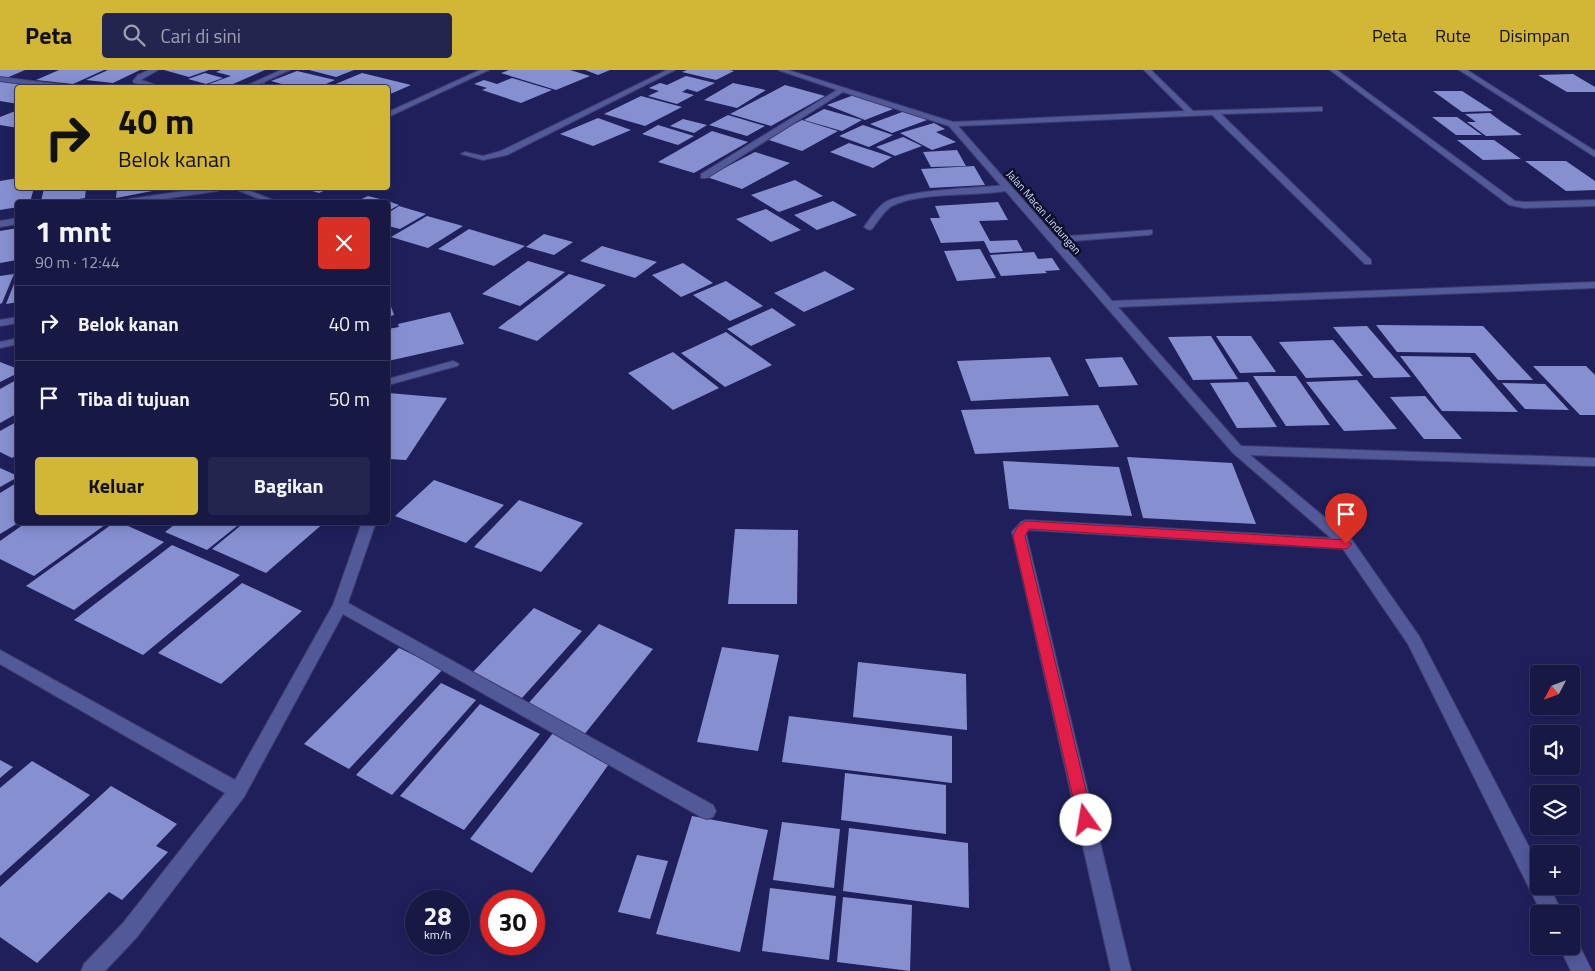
<!DOCTYPE html>
<html lang="id">
<head>
<meta charset="utf-8">
<style>
	:root { --surface:#171844; --page:#24254f; --text:#f1f3f6; --muted:#9ea0b2; --line:#36375d; --accent:#d2b736 }
	body { margin:0; font-family:"Titillium Web",sans-serif; background:var(--page); color:var(--text); height:100vh; display:flex; flex-direction:column; font-size:19px; white-space:nowrap }
	* { box-sizing:border-box; margin:0 }
	p { font-size:16px; color:var(--muted) }
	.icon { flex:none; width:28px; height:28px; fill:none; stroke:currentColor; stroke-width:2; stroke-linecap:round; stroke-linejoin:round }
	.map { position:relative; flex:1; overflow:hidden }
	.details { position:absolute; left:15px; top:130px; width:375px; height:325px; display:flex; flex-direction:column; background:var(--surface); border-radius:5px; box-shadow:0 2px 12px #0003,0 0 0 1px var(--line) }
	.details>* { flex:none }
	.banner { position:absolute; left:15px; top:15px; width:375px; height:105px; border-radius:5px; box-shadow:0 2px 12px #0003,0 0 0 1px var(--line); background:#d2b736; color:#111; overflow:hidden }
	.needle { width:32px; rotate:229deg }
	.tools { position:absolute; left:1530px; top:595px; display:grid; gap:10px }
	.tools a { display:grid; place-items:center; width:50px; height:50px; border-radius:5px; background:var(--surface); box-shadow:0 2px 12px #0003,0 0 0 1px var(--line); font-size:25px }
	.speed { position:absolute; left:405px; top:820px; display:flex; gap:10px; font-size:25px; font-weight:700; text-align:center }
	.speed>* { display:grid; place-content:center; width:65px; height:65px; border-radius:50%; background:var(--surface); box-shadow:0 2px 12px #0003,0 0 0 1px var(--line); line-height:1 }
	.speed small { font-size:12px; font-weight:400 }
	.speed .limit { border:8px solid #d22; background:#fff; color:#111 }
	.pin { position:absolute; display:grid; place-items:center; width:42px; height:42px; color:#fff; margin:-51px -21px; border-radius:50% 50% 50% 0; rotate:-45deg; box-shadow:0 0 5px #0007 }
	.pin .icon { rotate:45deg }
	.me { position:absolute; width:55px; margin:-28px; rotate:347deg; stroke-linejoin:round; filter:drop-shadow(0 0 4px #0008) }
	.turn { display:flex; align-items:center; gap:18px; height:105px; padding:0 20px; font-size:22px }
	.turn .icon { width:65px; height:65px; stroke-width:2.5 }
	.turn b { display:block; font-size:35px; line-height:42px }
	.round { display:grid; place-items:center; flex:none; width:52px; height:52px; border-radius:5px; background:var(--page) }
	.head { display:flex; align-items:center; justify-content:space-between; height:85px; padding:0 20px }
	h1 { font-size:30px; font-weight:700; line-height:38px }
	.primary-button { display:flex; gap:10px; margin-top:auto; padding:10px 20px }
	.primary-button a { flex:1; height:58px; border-radius:5px; background:var(--accent); color:#111; font-size:20px; font-weight:700; line-height:58px; text-align:center }
	.primary-button a+a { background:var(--page); color:var(--text) }
	ul { padding:0; list-style:none }
	li { display:flex; align-items:center; gap:15px; height:75px; padding:0 20px; border-top:1px solid var(--line) }
	li div { flex:1 }
	li b { display:block; font-size:19px }
	li em { font-style:normal }
	header { display:flex; align-items:center; gap:30px; box-sizing:border-box; height:70px; padding:0 25px; background:var(--accent); color:#111 }
	header strong { font-size:24px }
	nav { display:flex; gap:28px; margin-inline-start:auto; font-size:18px }
	.search { width:350px; height:45px; background:var(--page); display:flex; align-items:center; gap:12px; box-sizing:border-box; padding:0 18px; border-radius:5px; color:var(--muted); font-size:19px }
	.map>svg:first-child { display:block }
	.building { fill:#8690d1 }
	.lines { fill:none; stroke-linecap:round; stroke-linejoin:round }
	.service-casing { stroke:#3f3b70; stroke-width:2 }
	.minor-casing { stroke:#3f3b70; stroke-width:2 }
	.service { fill:#525999; fill-rule:evenodd }
	.minor { fill:#525999; fill-rule:evenodd }
	.route { fill:#e11d48; stroke:#92132f }
	.labels { text-anchor:middle; stroke-width:5; stroke-linejoin:round; paint-order:stroke }
	.far-street-label { font-size:11px; fill:#d1d9fd; stroke:#0d0f29 }
</style>
</head>
<body>
<header>
<strong>Peta</strong>
<div class="search"><svg class="icon" aria-label="search" viewBox="0 0 24 24"><circle cx="10" cy="10" r="6"/><path d="M15 15l6 6"/></svg>Cari di sini</div>
<nav><a>Peta</a><a>Rute</a><a>Disimpan</a></nav>
</header>
<div class="map">
<svg width="1595" height="901" viewBox="0 0 1595 901">
	<rect width="100%" height="100%" fill="#1f205b"/>
	<g class="building">
		<polygon points="0,0 25,0 4,9 0,8"/>
		<polygon points="59,0 104,0 73,14 36,10"/>
		<polygon points="108,0 140,0 113,13 86,10"/>
		<polygon points="164,0 209,0 189,7"/>
		<polygon points="221,0 265,0 224,18 209,14 231,6 216,2"/>
		<polygon points="309,0 354,0 336,7"/>
		<polygon points="509,0 570,0 590,6 556,20 501,3"/>
		<polygon points="585,0 610,0 598,5"/>
		<polygon points="687,0 729,0 734,1 716,10 682,2"/>
		<polygon points="297,1 335,10 317,18 296,18 271,11"/>
		<polygon points="205,3 223,8 206,14 188,9"/>
		<polygon points="362,3 411,15 388,25 388,18 326,18"/>
		<polygon points="1573,4 1595,17 1595,22 1567,22 1538,5"/>
		<polygon points="686,6 715,13 697,22 687,19 682,22 694,25 677,34 648,26 659,21 649,18 660,13 667,15"/>
		<polygon points="512,8 552,20 521,33 482,20 487,18 474,14 484,10 497,14"/>
		<polygon points="3,11 42,16 42,18 18,18 18,34 0,31 0,12"/>
		<polygon points="262,13 276,17 276,18 251,17"/>
		<polygon points="733,13 766,20 737,38 704,30"/>
		<polygon points="785,15 825,26 771,56 730,44"/>
		<polygon points="1433,21 1462,21 1493,41 1462,42"/>
		<polygon points="854,25 893,39 865,50 827,35"/>
		<polygon points="641,26 682,37 645,56 604,44"/>
		<polygon points="824,39 862,50 842,61 804,50"/>
		<polygon points="18,40 18,58 0,55 0,47"/>
		<polygon points="905,41 927,50 892,63 870,54"/>
		<polygon points="1490,43 1502,52 1522,65 1486,66 1467,52 1476,52 1465,44"/>
		<polygon points="728,45 765,56 747,66 709,55"/>
		<polygon points="1432,47 1457,47 1482,65 1456,65"/>
		<polygon points="598,48 631,60 593,76 560,64"/>
		<polygon points="683,49 707,55 694,63 670,56"/>
		<polygon points="802,50 838,61 802,81 766,69"/>
		<polygon points="934,53 945,59 936,62 956,72 932,80 900,63"/>
		<polygon points="658,55 694,66 678,75 642,64"/>
		<polygon points="863,55 893,65 869,77 839,66"/>
		<polygon points="712,61 748,72 694,103 658,92"/>
		<polygon points="903,67 922,76 895,86 876,77"/>
		<polygon points="1457,70 1494,70 1521,89 1483,90"/>
		<polygon points="849,73 892,87 873,98 830,82"/>
		<polygon points="957,80 966,96 931,97 923,82"/>
		<polygon points="755,82 790,93 742,119 707,107"/>
		<polygon points="1525,91 1566,91 1595,111 1595,120 1566,121"/>
		<polygon points="974,96 985,115 930,118 921,99"/>
		<polygon points="18,108 18,118 34,118 30,132 18,132 18,137 0,140 0,111"/>
		<polygon points="795,110 823,126 779,142 751,125"/>
		<polygon points="44,118 86,118 85,128 60,132 41,132"/>
		<polygon points="117,118 168,118 116,128"/>
		<polygon points="302,118 330,118 319,123"/>
		<polygon points="368,126 388,131 399,135 388,141 388,132 355,132"/>
		<polygon points="833,131 857,145 817,160 794,145"/>
		<polygon points="998,132 1008,150 979,151 990,171 1017,170 1023,181 990,183 984,171 941,173 930,148 940,148 935,136"/>
		<polygon points="399,136 426,144 400,159 388,156 388,143"/>
		<polygon points="766,139 801,160 771,172 736,149"/>
		<polygon points="427,146 463,156 428,178 391,167"/>
		<polygon points="18,158 17,190 0,193 0,161"/>
		<polygon points="469,159 525,176 494,196 438,179"/>
		<polygon points="544,164 573,172 554,185 526,177"/>
		<polygon points="602,176 657,192 635,208 580,191"/>
		<polygon points="980,179 996,208 957,211 944,181"/>
		<polygon points="1034,182 1038,189 1052,188 1060,200 1045,201 1047,203 1001,206 990,185"/>
		<polygon points="528,191 565,202 520,236 482,224"/>
		<polygon points="683,193 713,213 681,227 652,205"/>
		<polygon points="825,201 855,219 804,242 774,223"/>
		<polygon points="14,204 2,233 0,234 0,206"/>
		<polygon points="569,204 606,215 537,271 498,258"/>
		<polygon points="726,211 763,236 730,251 693,225"/>
		<polygon points="18,213 18,232 6,234 14,214"/>
		<polygon points="388,228 394,245 388,247"/>
		<polygon points="772,238 796,255 751,276 727,259"/>
		<polygon points="450,242 464,274 388,291 388,259 399,257 398,254"/>
		<polygon points="1376,255 1483,256 1533,310 1498,310 1475,283 1397,282"/>
		<polygon points="1367,256 1411,307 1374,308 1333,257"/>
		<polygon points="726,262 772,295 725,317 681,283"/>
		<polygon points="1211,266 1238,309 1193,310 1168,267"/>
		<polygon points="1216,266 1251,266 1276,302 1240,303"/>
		<polygon points="1333,270 1363,306 1306,308 1279,272"/>
		<polygon points="673,282 719,318 673,340 628,303"/>
		<polygon points="1400,286 1470,287 1518,342 1442,341"/>
		<polygon points="1050,287 1069,326 971,331 957,291"/>
		<polygon points="1122,287 1138,315 1099,317 1085,289"/>
		<polygon points="0,292 18,299 18,303 0,312"/>
		<polygon points="1533,296 1586,296 1595,305 1595,345 1580,345"/>
		<polygon points="1253,306 1296,306 1330,355 1286,356"/>
		<polygon points="18,309 18,343 0,353 0,319"/>
		<polygon points="1357,310 1397,359 1344,361 1306,312"/>
		<polygon points="1248,312 1277,357 1237,358 1210,313"/>
		<polygon points="1502,313 1545,314 1569,340 1525,339"/>
		<polygon points="388,323 447,328 406,390 388,389"/>
		<polygon points="1425,326 1462,369 1424,369 1390,327"/>
		<polygon points="1098,335 1119,377 975,384 961,340"/>
		<polygon points="18,351 18,384 12,388 0,382 0,361"/>
		<polygon points="1127,387 1232,393 1256,454 1143,448"/>
		<polygon points="1003,391 1119,397 1132,446 1009,439"/>
		<polygon points="0,398 18,406 18,407 0,417"/>
		<polygon points="434,410 504,435 466,473 395,446"/>
		<polygon points="18,412 18,453 0,464 0,423"/>
		<polygon points="519,430 583,453 541,502 474,477"/>
		<polygon points="27,452 109,452 34,506 0,489 0,471"/>
		<polygon points="115,452 119,452 164,472 74,540 26,516"/>
		<polygon points="178,452 242,452 207,480 165,462"/>
		<polygon points="245,452 325,452 266,503 212,479"/>
		<polygon points="735,459 798,460 797,534 728,534"/>
		<polygon points="172,475 240,505 143,585 74,550"/>
		<polygon points="242,513 302,541 221,614 158,583"/>
		<polygon points="534,538 582,561 522,628 473,602"/>
		<polygon points="599,554 653,579 583,666 526,636"/>
		<polygon points="722,577 779,585 758,681 697,672"/>
		<polygon points="399,578 443,599 349,699 304,674"/>
		<polygon points="858,592 966,604 967,660 853,647"/>
		<polygon points="441,613 476,630 392,725 356,705"/>
		<polygon points="480,634 540,664 464,760 400,726"/>
		<polygon points="789,646 952,666 952,713 782,692"/>
		<polygon points="553,663 611,691 532,803 470,769"/>
		<polygon points="0,690 13,697 0,708"/>
		<polygon points="32,691 90,725 0,806 0,718"/>
		<polygon points="845,703 946,715 946,764 841,750"/>
		<polygon points="111,716 177,754 156,776 168,782 122,830 109,822 37,893 0,867 0,817"/>
		<polygon points="692,746 768,760 740,882 656,864"/>
		<polygon points="782,752 840,759 834,818 773,810"/>
		<polygon points="849,758 968,773 969,838 843,821"/>
		<polygon points="637,785 668,791 650,849 618,842"/>
		<polygon points="770,818 836,826 829,890 762,881"/>
		<polygon points="843,827 912,835 910,901 837,892"/>
	</g>
	<g class="lines">
		<g class="service-casing">
			<path id="service" d="M1008,115L1011,116V120C979,127 920,121 892,136C884,141 878,151 872,159L869,160L864,157C870,149 876,139 884,133C906,119 980,118 1008,115Z"/>
		</g>
		<g class="minor-casing">
			<g id="minor">
				<polygon points="149,0 158,0 141,10 165,18 152,18 134,13 133,11 138,5"/>
				<polygon points="281,0 290,0 251,18 241,18"/>
				<polygon points="480,0 489,0 388,47 388,42"/>
				<polygon points="667,0 675,0 507,85 483,90 461,84 465,82 483,86 501,81"/>
				<polygon points="778,0 788,0 953,52 1185,41 1144,0 1151,0 1193,41 1322,37 1322,41 1319,41 1221,44 1371,190 1371,194 1365,194 1212,45 958,56 1056,167 1152,160 1152,164 1149,165 1061,172 1112,231 1595,212 1595,218 1118,237 1241,376 1595,388 1595,396 1250,385 1352,470 1419,566 1539,796 1539,816 1549,816 1563,844 1542,844 1408,574 1343,479 1029,460 1026,463 1131,901 1111,901 1012,462 1021,452 1026,450 1331,468 1233,383 949,56 843,22 707,108 701,108 701,104 837,20"/>
				<polygon points="1330,0 1337,0 1515,131 1524,132 1595,130 1595,136 1524,138 1509,135"/>
				<polygon points="1459,0 1467,0 1595,81 1595,87"/>
				<polygon points="0,7 74,16 77,18 52,18 0,11"/>
				<polygon points="204,118 222,118 218,121 143,132 125,132 129,129"/>
				<polygon points="232,118 243,118 278,132 267,132"/>
				<polygon points="18,148 18,154 0,157 0,151"/>
				<polygon points="18,247 18,253 0,256 0,250"/>
				<polygon points="18,268 18,274 0,278 0,272"/>
				<polygon points="453,291 459,294 457,296 388,315 388,309"/>
				<polygon points="362,452 376,452 348,533 713,735 716,741 713,747 707,749 701,747 343,544 244,727 137,867 105,901 81,901 84,894 123,853 225,723 0,594 0,580 235,710 333,535"/>
				<polygon points="1571,867 1576,869 1592,901 1571,901 1559,876 1571,876"/>
			</g>
		</g>
		<use href="#service" class="service"/>
		<use href="#minor" class="minor"/>
	</g>
	<polygon class="route" points="1026,451 1346,470 1352,474 1346,479 1029,459 1025,466 1093,750 1091,755 1086,757 1080,755 1078,750 1013,466 1017,457"/>
	<g class="labels">
		<g class="far-street-label">
			<text transform="translate(1044 142) rotate(49)" y="4">Jalan Macan Lindungan</text>
		</g>
	</g>
</svg>
<div class="tools">
<a><svg class="needle" viewBox="-14 -14 28 28"><path d="M0-13l5 13h-10z" fill="#e53935"/><path d="M0 13l5-13h-10z" fill="#9ea0b2"/></svg></a>
<a><svg class="icon" aria-label="sound" viewBox="0 0 24 24"><path d="M4 9h4l5-4v14l-5-4H4zM17 9q2 3 0 6"/></svg></a>
<a><svg class="icon" aria-label="layers" viewBox="0 0 24 24"><path d="M12 4l9 5-9 5-9-5zM3 14l9 5 9-5"/></svg></a>
<a>+</a>
<a>−</a>
</div>
<div class="speed"><div>28<small>km/h</small></div><div class="limit">30</div></div>
<div class="pin" style="left:1346px;top:474px;background:#d93025"><svg class="icon" aria-label="arrive" viewBox="0 0 24 24"><path d="M6 21V4h12l-3 4 3 4H6"/></svg></div>
<svg class="me" style="left:1086px;top:750px" viewBox="-20 -20 40 40"><circle r="19" fill="#fff"/><path d="M0-13L10 11 0 6-10 11z" fill="#e11d48"/></svg>
<div class="banner">
<div class="turn"><svg class="icon" aria-label="right" viewBox="0 0 24 24"><path d="M7 20v-9h11M14 6l5 5-5 5"/></svg><div><b>40 m</b>Belok kanan</div></div>
</div>
<section class="details">
<div class="head"><div><h1>1 mnt</h1><p>90 m · 12:44</p></div><a class="round" style="background:#d93025;color:#fff"><svg class="icon" aria-label="close" viewBox="0 0 24 24"><path d="M6 6l12 12M18 6L6 18"/></svg></a></div>
<ul>
<li><svg class="icon" aria-label="right" viewBox="0 0 24 24"><path d="M7 20v-9h11M14 6l5 5-5 5"/></svg><div><b>Belok kanan</b></div><em>40 m</em></li>
<li><svg class="icon" aria-label="arrive" viewBox="0 0 24 24"><path d="M6 21V4h12l-3 4 3 4H6"/></svg><div><b>Tiba di tujuan</b></div><em>50 m</em></li>
</ul>
<div class="primary-button"><a>Keluar</a><a>Bagikan</a></div>
</section>
</div>
</body>
</html>
